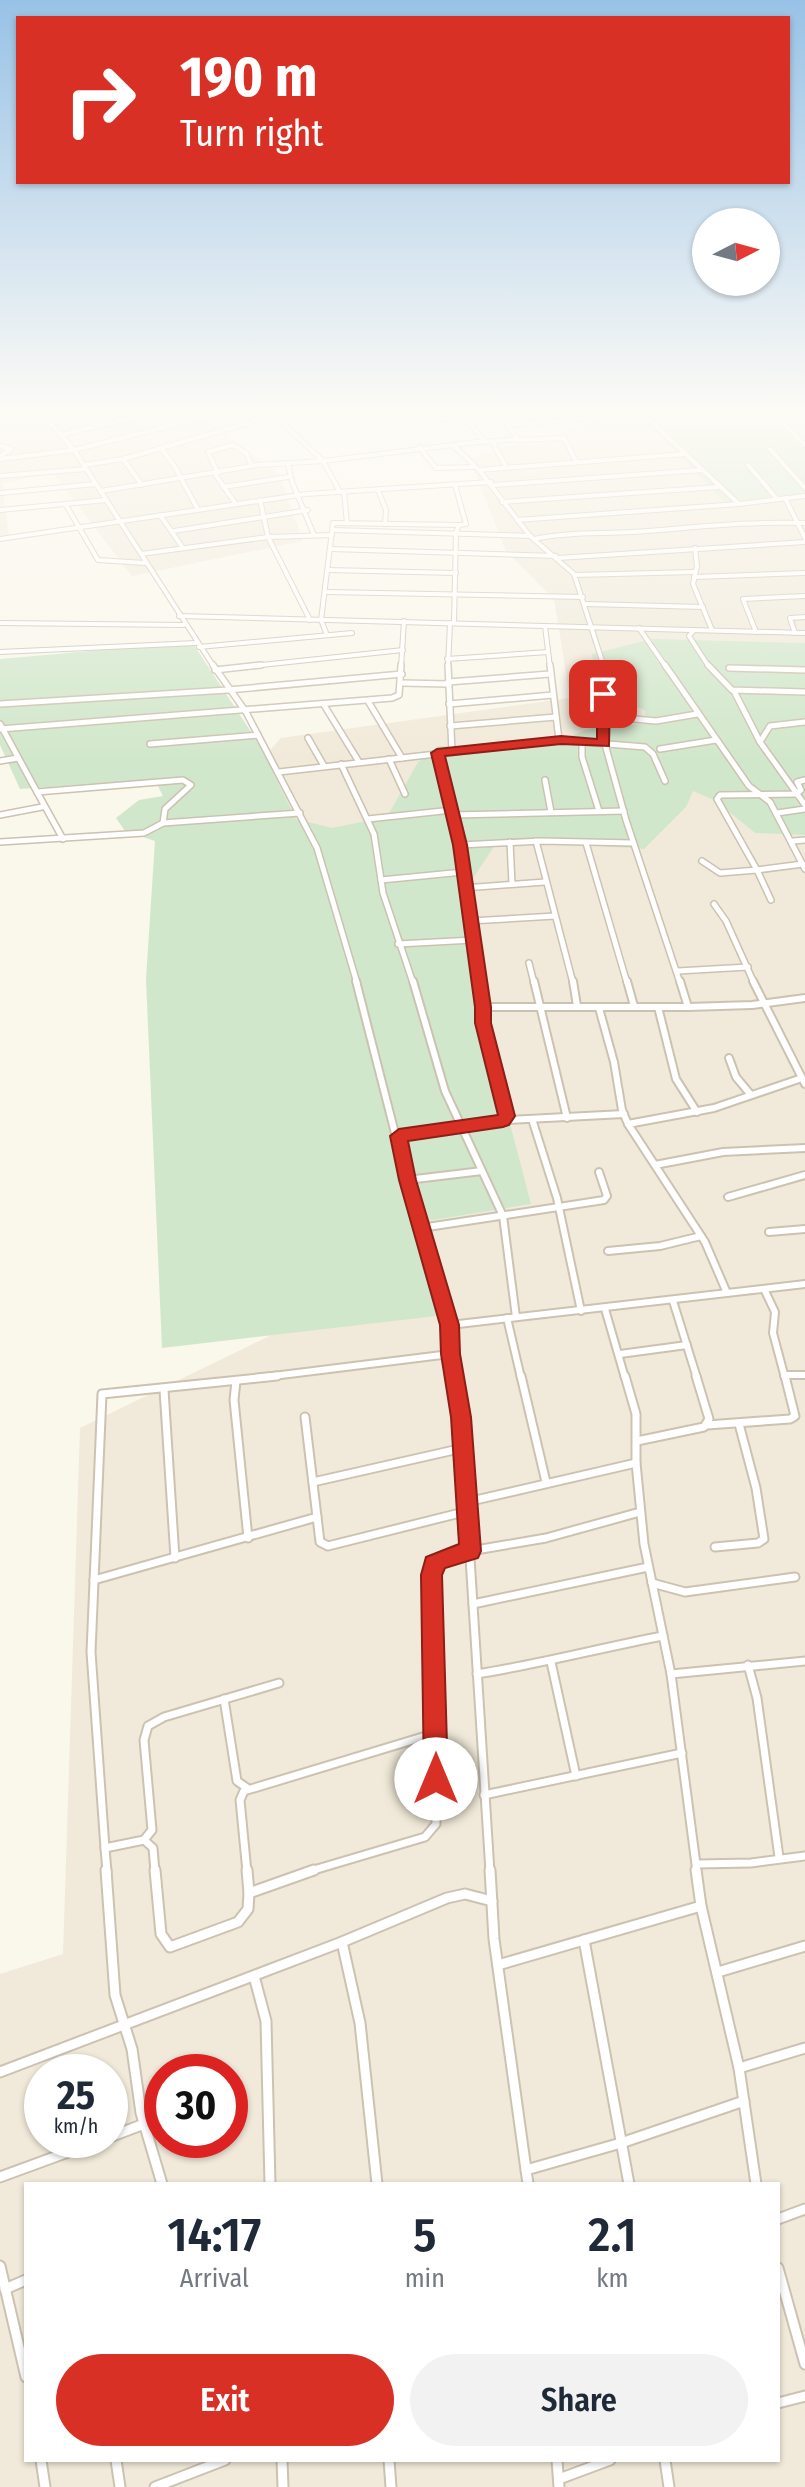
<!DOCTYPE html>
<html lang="en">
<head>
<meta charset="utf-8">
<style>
	:root { --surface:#fff; --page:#f2f2f3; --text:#1f2937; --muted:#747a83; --accent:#d93025 }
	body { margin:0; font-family:"Fira Sans Condensed",sans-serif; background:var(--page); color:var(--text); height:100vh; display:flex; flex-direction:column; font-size:30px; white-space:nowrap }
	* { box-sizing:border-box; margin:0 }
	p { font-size:26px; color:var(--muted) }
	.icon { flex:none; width:44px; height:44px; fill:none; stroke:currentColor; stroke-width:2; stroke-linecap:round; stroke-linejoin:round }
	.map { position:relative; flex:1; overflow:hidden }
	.drawer { position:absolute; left:24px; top:2182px; width:756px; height:280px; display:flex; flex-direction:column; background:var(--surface); border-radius:0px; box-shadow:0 2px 6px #0004 }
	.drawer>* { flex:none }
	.guide { position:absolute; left:16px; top:16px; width:774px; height:168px; border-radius:0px; box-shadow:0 2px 6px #0004; background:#d93025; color:#fff; overflow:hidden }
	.needle { width:52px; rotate:84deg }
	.controls { position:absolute; left:692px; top:208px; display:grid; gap:16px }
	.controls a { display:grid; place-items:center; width:88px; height:88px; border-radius:50%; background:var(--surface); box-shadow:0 2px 6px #0004; font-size:40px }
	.speed { position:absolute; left:24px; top:2054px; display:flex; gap:16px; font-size:40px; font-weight:700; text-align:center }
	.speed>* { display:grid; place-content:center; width:104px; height:104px; border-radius:50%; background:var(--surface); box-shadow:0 2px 6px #0004; line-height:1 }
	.speed small { font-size:20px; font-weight:400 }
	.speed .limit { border:12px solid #d22; background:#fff; color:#111 }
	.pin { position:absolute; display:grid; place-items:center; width:68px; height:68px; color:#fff; margin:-34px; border-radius:16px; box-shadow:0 4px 12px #0006 }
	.me { position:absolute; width:88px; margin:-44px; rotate:0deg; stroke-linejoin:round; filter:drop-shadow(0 0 6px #0008) }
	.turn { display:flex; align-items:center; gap:28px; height:168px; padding:0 32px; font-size:36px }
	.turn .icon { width:104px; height:104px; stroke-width:2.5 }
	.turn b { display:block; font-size:56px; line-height:68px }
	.eta { display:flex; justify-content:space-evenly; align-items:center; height:136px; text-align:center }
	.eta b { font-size:48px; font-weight:600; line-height:56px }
	.primary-button { display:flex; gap:16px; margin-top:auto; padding:16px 32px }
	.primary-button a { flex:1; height:92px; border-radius:48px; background:var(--accent); color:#fff; font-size:32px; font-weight:600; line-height:92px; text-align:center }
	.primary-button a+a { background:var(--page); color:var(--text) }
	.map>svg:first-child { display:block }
	.residential { fill:#f1eada; fill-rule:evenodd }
	.green { fill:#d1e7cb }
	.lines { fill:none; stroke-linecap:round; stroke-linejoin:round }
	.minor-far4-casing { stroke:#ccc2b2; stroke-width:6 }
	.minor-far3-casing { stroke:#ccc2b2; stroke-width:8 }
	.minor-far2-casing { stroke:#ccc2b2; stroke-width:10 }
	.minor-far1-casing { stroke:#ccc2b2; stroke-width:11 }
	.minor-casing { stroke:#ccc2b2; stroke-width:13 }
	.minor-far4 { stroke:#fff; stroke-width:4 }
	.minor-far3 { stroke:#fff; stroke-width:5 }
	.minor-far2 { stroke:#fff; stroke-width:6 }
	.minor-far1 { stroke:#fff; stroke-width:7 }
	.minor { stroke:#fff; stroke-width:9 }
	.route { fill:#d93025; stroke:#8d1f18; stroke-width:2 }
</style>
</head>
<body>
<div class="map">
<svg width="805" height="2487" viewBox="0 0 805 2487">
	<rect width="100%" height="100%" fill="#faf7eb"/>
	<g class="residential">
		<polygon points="0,413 244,413 210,423 279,473 303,541 132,576 53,473 2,483 9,537 0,539"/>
		<path d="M644,413H805V2487H0V1974L63,1954L80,1428L370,1287L245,778L281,738L570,698L554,599L506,551L469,458L616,415ZM42,2072H110V2140H42ZM162,2072H230V2140H162ZM26,2184H778V2460H26Z"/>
	</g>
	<g class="green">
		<polygon points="775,416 805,439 805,495 727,504 643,419"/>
		<polygon points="652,639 805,643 805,835 755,833 716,801 693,791 686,807 644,849 499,839 462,895 482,1017 531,1204 421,1222 445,1315 162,1348 146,979 155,841 125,831 116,818 139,800 163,796 155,780 20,789 0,745 0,659 192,642 259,744 296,819 332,828 387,817 418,762 438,746 545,746 591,728 645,724 645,710 595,690 592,654"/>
	</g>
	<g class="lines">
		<g class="minor-far4-casing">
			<g id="minor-far4">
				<polyline points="42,413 74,450 214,667"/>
				<polyline points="85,413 96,427"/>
				<polyline points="642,413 739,504 805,496"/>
				<polyline points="774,413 805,445"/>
				<polyline points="0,415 11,413"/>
				<polyline points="284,415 287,427 323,461 453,445 479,470"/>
				<polyline points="431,421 462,415 485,441 453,445"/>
				<polyline points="508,425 650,413"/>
				<polyline points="60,435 151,413"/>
				<polyline points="517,440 564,438 576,461"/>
				<polyline points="492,441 505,465"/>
				<polyline points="485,442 518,439 498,413"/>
				<polyline points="0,446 11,449 0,456"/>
				<polyline points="419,447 436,468 475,467"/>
				<polyline points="161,448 175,467 197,508"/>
				<polyline points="770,449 805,488"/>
				<polyline points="0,459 74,450 221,413"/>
				<polyline points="123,459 142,485"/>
				<polyline points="288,464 292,482 314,535"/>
				<polyline points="84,465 123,459 283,413"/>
				<polyline points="748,465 777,499"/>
				<polyline points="218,473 208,452 233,445 246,453 252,466"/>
				<polyline points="215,474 235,503"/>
				<polyline points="0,476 85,469"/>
				<polyline points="494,485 702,470"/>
				<polyline points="223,487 288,477"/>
				<polyline points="378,490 386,510 385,524"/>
				<polyline points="101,491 257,465 323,461 340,492"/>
				<polyline points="344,492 347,523"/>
				<polyline points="0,493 96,484"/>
				<polyline points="785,498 805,538"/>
				<polyline points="260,500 268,537 310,620"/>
				<polyline points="502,502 718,487"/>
				<polyline points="66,505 98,560 145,563"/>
				<polyline points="0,510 107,500"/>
				<polyline points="160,515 183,548"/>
				<polyline points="517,520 739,504"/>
				<polyline points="333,530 531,536"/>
				<polyline points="174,531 308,510"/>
				<polyline points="0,539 306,494 491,482"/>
				<path d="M534,539C567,532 599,534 632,532C691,528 747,521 805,523"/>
				<polyline points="695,548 697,566 693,584 712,630"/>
				<polyline points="331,549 556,556"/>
				<polyline points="141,554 268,537 332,535"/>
				<polyline points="558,558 805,542"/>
				<polyline points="328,570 456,573"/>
				<polyline points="574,575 694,572"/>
				<polyline points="694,577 805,573"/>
				<polyline points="326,592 583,597"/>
				<polyline points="586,604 703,607"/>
				<polyline points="179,616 805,633"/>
				<polyline points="0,623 184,625"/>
				<polyline points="454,623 456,533 459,525 466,524 455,485"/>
				<polyline points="545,626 550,667"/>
				<polyline points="639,628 666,667"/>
				<polyline points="694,630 689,636 709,667"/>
				<polyline points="756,632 743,599 805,596"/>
				<polyline points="795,633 790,618 805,617"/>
				<polyline points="327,635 321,620 333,523 459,525"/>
				<polyline points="199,647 352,633"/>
				<polyline points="0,652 196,643"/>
				<polyline points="447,659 548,652"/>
				<polyline points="242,667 403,650"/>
				<polyline points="401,667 404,621"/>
				<polyline points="448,667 450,623"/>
				<polyline points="604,667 574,574 530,536 479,470 685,454"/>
			</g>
		</g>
		<g class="minor-far3-casing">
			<g id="minor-far3">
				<polyline points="213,665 246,712 317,848 357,983"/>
				<polyline points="448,665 452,751"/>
				<polyline points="550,665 559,740"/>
				<polyline points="603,665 603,716 656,721 697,714"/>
				<polyline points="665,665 749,786 770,802 805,869"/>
				<polyline points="708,665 732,690 805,692"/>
				<polyline points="729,668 805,670"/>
				<polyline points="215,670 261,665"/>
				<polyline points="448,682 550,674"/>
				<polyline points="402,683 448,684"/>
				<polyline points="734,691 760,742 805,805"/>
				<polyline points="368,701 402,758"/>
				<polyline points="0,704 228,690 402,674"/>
				<polyline points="449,704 553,695"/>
				<polyline points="324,705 359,762"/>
				<polyline points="603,716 603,737 626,820 680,983"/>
				<polyline points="0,724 37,792 183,780 191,785 165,809 163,823 300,813"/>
				<polyline points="450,726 556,717"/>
				<polyline points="0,729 392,698 399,695 401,665"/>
				<polyline points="308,738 324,766"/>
				<polyline points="582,742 582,757 599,811"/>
				<polyline points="760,742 770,726 805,722"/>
				<polyline points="150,744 258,735"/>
				<polyline points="660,749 716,740"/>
				<polyline points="437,753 460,845 480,983"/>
				<polyline points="389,759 405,794"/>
				<polyline points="0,761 18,758"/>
				<polyline points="341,764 374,834 383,893 413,983"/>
				<polyline points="279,772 559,740 645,747 653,754 665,781"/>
				<polyline points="545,780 551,812"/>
				<polyline points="37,792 63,839"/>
				<polyline points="777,813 805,809"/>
				<polyline points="0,815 42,807"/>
				<polyline points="453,815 624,811"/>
				<polyline points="368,819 452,810"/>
				<polyline points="536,841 573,983"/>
				<polyline points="793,841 805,840"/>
				<polyline points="0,842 144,833 163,823"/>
				<polyline points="510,842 512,884"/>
				<polyline points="586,843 627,983"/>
				<polyline points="460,845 541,841 633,843"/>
				<polyline points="702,861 720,873 757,870 771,900"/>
				<polyline points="803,864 757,870 717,799 720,795 796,794 801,790 797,782 805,780"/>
				<polyline points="381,880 463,872"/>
				<polyline points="464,888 545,882"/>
				<polyline points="714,904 726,921 754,983"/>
				<polyline points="470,921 555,916"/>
				<polyline points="398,944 473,940"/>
				<polyline points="529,963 534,983"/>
				<polyline points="678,971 748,967"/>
			</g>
		</g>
		<g class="minor-far2-casing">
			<g id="minor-far2">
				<polyline points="356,981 407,1180 450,1325 453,1378"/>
				<polyline points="413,981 445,1091 503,1216 516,1317"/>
				<polyline points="534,981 567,1118"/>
				<polyline points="573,981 577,1006"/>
				<polyline points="627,981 634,1006"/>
				<polyline points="680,981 688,1007 752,1005 805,998"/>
				<polyline points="753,981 805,1084"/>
				<polyline points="483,1007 688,1007"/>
				<polyline points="658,1007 676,1079 697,1112"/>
				<polyline points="599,1008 614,1062 622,1110 628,1124 705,1242 727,1293"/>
				<polyline points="729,1058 736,1077 751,1095"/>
				<polyline points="532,1119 557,1198 581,1311"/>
				<polyline points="506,1120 624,1114"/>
				<polyline points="628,1124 714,1108 799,1079"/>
				<polyline points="399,1136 506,1120 483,1023 479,981"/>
				<polyline points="655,1165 723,1152 805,1148"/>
				<polyline points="407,1180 482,1171"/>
				<polyline points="728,1197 805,1175"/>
				<polyline points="421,1228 604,1200 607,1196 599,1172"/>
				<polyline points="769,1232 805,1229"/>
				<polyline points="608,1251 660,1246 701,1236"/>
				<polyline points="765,1291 775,1312 773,1333 785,1378"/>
				<polyline points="673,1301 697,1378"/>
				<polyline points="605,1309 625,1378"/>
				<polyline points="507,1318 521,1378"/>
				<polyline points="450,1325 805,1284"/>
				<polyline points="620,1354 687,1345"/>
				<polyline points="784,1375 805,1375"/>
				<polyline points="257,1378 450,1354"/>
			</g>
		</g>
		<g class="minor-far1-casing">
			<g id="minor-far1">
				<polyline points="453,1376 463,1448 490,1872"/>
				<polyline points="521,1376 546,1482"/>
				<polyline points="625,1376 636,1414 636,1463 644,1544 671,1674 697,1872"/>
				<polyline points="236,1381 234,1400 248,1538"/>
				<polyline points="164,1390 175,1558"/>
				<polyline points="707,1425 790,1419 795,1416 785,1376"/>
				<polyline points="637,1441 704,1427 709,1419 696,1376"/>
				<polyline points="313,1482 463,1448"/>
				<polyline points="467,1502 636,1463"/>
				<polyline points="317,1517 320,1542 328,1546 468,1511"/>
				<polyline points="715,1547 758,1543 764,1539 756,1488 739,1424"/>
				<polyline points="94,1580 317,1517 305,1417"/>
				<polyline points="652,1583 685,1592 795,1577"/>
				<polyline points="473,1604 648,1567"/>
				<polyline points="551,1662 576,1776"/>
				<polyline points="748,1665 757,1698 779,1857"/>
				<path d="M477,1674C540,1664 600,1648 663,1636"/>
				<polyline points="671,1674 805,1661"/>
				<polyline points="224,1699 237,1781 247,1788"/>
				<polyline points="484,1795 682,1753"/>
				<polyline points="144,1840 152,1830 144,1740 148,1726 164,1717 279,1683"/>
				<polyline points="105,1848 91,1652 102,1394 277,1376"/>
				<polyline points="697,1864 751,1863 805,1856"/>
				<polyline points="107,1872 105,1848 144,1840 153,1848 155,1872"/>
				<polyline points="247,1872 240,1800 244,1791 436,1733"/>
				<polyline points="307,1872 425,1837 436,1824 434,1564 470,1551 546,1538 640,1512"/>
			</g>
		</g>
		<g class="minor-casing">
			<g id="minor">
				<polyline points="106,1870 115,1995 132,2049 141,2113 162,2184"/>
				<polyline points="155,1870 161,1934 170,1947 238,1922 248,1909 249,1893 314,1870"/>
				<polyline points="247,1870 249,1893"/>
				<polyline points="490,1870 494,1939 528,2184"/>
				<polyline points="696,1870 701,1906 739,2068 756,2184"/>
				<polyline points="584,1940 629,2184"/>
				<polyline points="342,1942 360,2023 377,2184"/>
				<polyline points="498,1965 701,1906"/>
				<polyline points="718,1972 805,1946"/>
				<polyline points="254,1976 266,2021 270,2184"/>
				<polyline points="739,2068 805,2048"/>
				<polyline points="0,2072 342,1942 447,1898 465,1894 492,1901"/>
				<polyline points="110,2137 144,2124"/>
				<polyline points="526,2170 621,2143 744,2101"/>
				<polyline points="0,2177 101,2140"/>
				<polyline points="778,2219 805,2209"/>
				<polyline points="0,2266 26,2377"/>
				<polyline points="778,2268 805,2364"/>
				<polyline points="5,2289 26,2280"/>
				<polyline points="778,2403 805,2396"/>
				<polyline points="41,2460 45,2487"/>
				<polyline points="116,2460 120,2487"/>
				<polyline points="282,2460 283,2487"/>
				<polyline points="389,2460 391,2487"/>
				<polyline points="557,2460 559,2487"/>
				<polyline points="665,2460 669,2487"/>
				<polyline points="559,2479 610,2460"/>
				<polyline points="155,2487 225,2460"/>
			</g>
		</g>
		<use href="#minor-far4" class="minor-far4"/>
		<use href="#minor-far3" class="minor-far3"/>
		<use href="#minor-far2" class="minor-far2"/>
		<use href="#minor-far1" class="minor-far1"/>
		<use href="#minor" class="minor"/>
	</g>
	<linearGradient id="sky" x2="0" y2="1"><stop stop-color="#98c2e6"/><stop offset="0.54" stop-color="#fdfbf6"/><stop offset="1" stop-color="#fdfbf6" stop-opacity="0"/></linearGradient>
	<rect width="805" height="761" fill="url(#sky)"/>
	<polygon class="route" points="603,691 610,694 609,746 561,744 445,756 467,845 491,1007 491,1023 515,1116 509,1125 503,1127 408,1141 416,1180 459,1325 460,1354 471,1417 481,1551 478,1558 445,1568 442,1575 448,1779 444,1788 436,1791 428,1788 424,1779 421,1575 426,1557 459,1544 451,1417 441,1354 440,1325 399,1180 390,1136 399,1129 498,1115 475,1023 475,1007 453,845 431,753 437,749 561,736 597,739 597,694"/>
</svg>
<div class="controls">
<a><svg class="needle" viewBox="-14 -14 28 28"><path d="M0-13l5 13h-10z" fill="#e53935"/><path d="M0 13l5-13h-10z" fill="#747a83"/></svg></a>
</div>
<div class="speed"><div>25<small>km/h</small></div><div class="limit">30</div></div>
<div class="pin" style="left:603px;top:694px;background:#d93025"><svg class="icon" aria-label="arrive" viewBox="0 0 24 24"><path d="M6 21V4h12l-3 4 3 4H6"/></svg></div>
<svg class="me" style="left:436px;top:1779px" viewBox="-20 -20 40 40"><circle r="19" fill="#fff"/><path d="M0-13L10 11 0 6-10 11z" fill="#d93025"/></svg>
<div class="guide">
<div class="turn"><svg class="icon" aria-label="right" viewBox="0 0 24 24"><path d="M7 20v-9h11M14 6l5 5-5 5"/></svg><div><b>190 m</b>Turn right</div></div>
</div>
<section class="drawer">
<div class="eta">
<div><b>14:17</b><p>Arrival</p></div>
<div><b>5</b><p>min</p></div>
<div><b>2.1</b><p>km</p></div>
</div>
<div class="primary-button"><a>Exit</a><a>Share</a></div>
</section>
</div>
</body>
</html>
